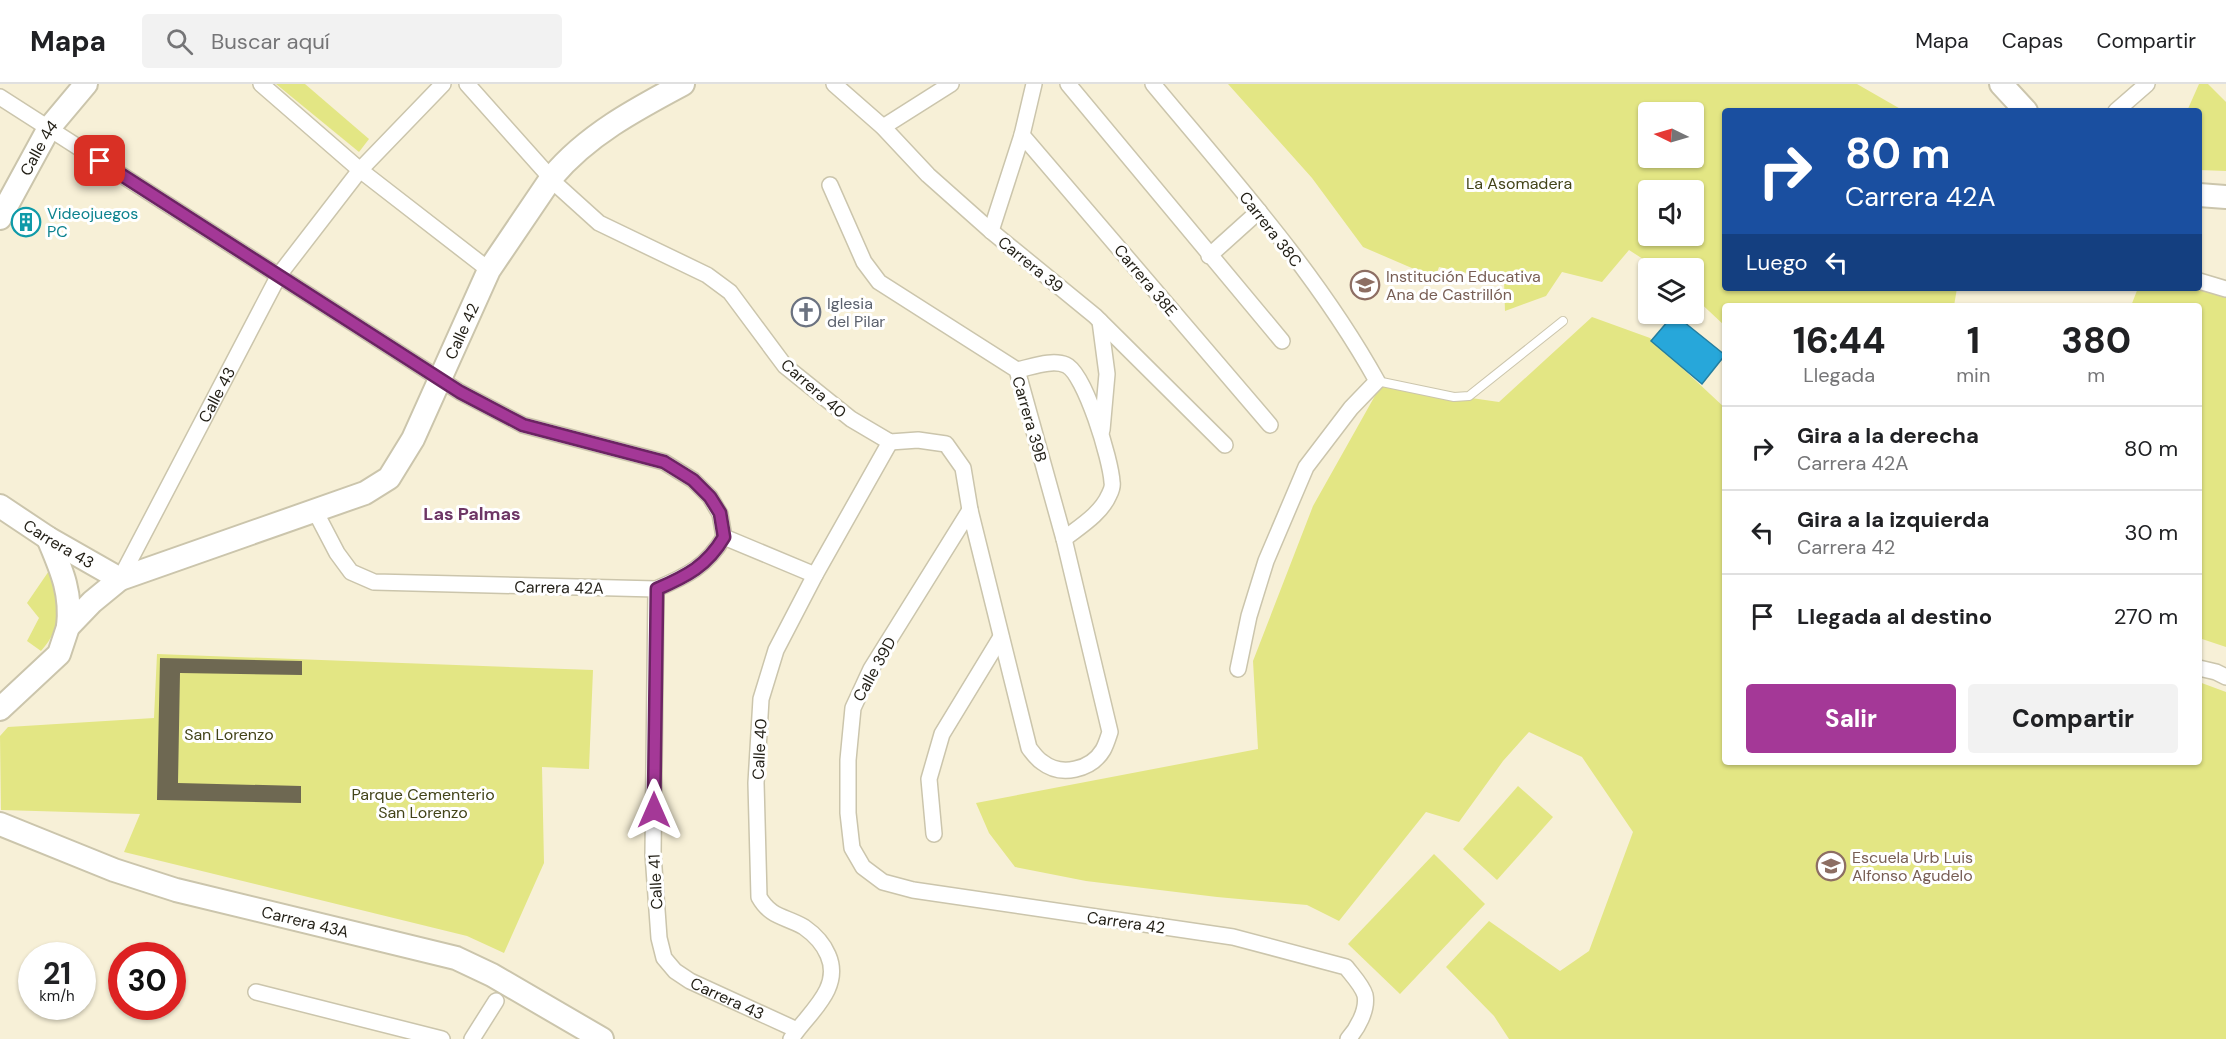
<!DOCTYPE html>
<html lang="es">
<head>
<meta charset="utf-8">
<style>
	:root { --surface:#fff; --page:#f2f2f2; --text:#202124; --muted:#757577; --line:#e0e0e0; --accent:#a43897 }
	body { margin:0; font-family:"DM Sans",sans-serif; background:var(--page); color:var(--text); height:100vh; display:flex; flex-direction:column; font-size:22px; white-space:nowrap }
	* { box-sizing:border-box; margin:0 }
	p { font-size:20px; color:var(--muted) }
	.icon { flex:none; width:33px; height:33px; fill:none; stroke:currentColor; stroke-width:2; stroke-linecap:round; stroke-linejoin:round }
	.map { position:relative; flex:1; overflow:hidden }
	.side { position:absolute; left:1722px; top:219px; width:480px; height:462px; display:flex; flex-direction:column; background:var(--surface); border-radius:6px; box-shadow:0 2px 4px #0004 }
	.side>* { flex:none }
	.hud { position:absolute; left:1722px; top:24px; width:480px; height:183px; border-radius:6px; box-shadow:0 2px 4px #0004; background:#1a4fa0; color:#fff; overflow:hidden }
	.needle { width:39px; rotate:275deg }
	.controls { position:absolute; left:1638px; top:18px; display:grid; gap:12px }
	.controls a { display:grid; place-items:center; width:66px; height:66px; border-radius:6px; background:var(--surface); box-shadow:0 2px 4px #0004; font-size:30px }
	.speed { position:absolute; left:18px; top:858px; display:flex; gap:12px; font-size:30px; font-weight:700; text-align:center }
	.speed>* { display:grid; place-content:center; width:78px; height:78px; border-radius:50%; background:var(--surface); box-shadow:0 2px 4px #0004; line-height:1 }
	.speed small { font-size:15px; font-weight:400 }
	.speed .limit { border:9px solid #d22; background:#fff; color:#111 }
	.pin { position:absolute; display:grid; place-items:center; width:51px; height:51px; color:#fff; margin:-26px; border-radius:12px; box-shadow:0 3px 9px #0006 }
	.me { position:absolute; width:66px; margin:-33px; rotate:0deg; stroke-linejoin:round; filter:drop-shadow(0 0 4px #0008) }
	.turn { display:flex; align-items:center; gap:21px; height:126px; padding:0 24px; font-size:27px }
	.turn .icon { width:78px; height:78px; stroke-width:2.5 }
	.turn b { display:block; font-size:42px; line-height:51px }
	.then { display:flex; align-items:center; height:57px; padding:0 24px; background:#0003; gap:12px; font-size:22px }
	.eta { display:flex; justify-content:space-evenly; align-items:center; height:102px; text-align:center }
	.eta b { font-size:36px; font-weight:800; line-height:42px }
	.button { display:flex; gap:12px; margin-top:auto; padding:12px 24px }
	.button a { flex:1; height:69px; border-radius:6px; background:var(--accent); color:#fff; font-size:24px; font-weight:800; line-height:69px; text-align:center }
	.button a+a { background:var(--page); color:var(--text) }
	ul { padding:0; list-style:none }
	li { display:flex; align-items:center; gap:18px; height:84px; padding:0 24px; border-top:2px solid var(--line) }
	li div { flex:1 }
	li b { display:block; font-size:22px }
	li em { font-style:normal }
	header { display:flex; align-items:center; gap:36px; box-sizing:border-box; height:84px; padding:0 30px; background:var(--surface); border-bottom:2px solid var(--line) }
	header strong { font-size:28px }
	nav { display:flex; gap:33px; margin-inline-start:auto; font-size:21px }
	.search { width:420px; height:54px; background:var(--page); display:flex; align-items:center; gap:15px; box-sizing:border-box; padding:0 21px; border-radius:6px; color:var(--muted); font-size:22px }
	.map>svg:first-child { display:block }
	.green { fill:#e3e684; fill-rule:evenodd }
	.water { fill:#27a7da; stroke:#257e9f; stroke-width:1.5 }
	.building { fill:#6e6852 }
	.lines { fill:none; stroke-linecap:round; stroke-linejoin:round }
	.lane-casing { stroke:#cbc5ac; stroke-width:10 }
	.street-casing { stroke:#cbc5ac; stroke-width:18 }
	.secondary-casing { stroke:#cbc5ac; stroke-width:26 }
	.lane { stroke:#fff; stroke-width:8 }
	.street { stroke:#fff; stroke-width:15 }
	.secondary { stroke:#fff; stroke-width:22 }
	.route-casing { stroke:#6b2462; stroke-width:15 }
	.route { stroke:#a43897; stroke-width:10 }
	.labels { text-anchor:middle; stroke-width:6; stroke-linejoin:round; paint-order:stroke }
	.street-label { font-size:16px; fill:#211e15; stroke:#fff }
	.park-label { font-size:16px; fill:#434419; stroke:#fff }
	.culture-label { font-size:16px; fill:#0d838f; stroke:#fff; text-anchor:start }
	.education-label { font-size:16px; fill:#785e54; stroke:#fff; text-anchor:start }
	.worship-label { font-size:16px; fill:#5b616d; stroke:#fff; text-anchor:start }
	.neighbourhood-label { font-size:18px; font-weight:bold; fill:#6d3665; stroke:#fff }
</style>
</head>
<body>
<header>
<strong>Mapa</strong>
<div class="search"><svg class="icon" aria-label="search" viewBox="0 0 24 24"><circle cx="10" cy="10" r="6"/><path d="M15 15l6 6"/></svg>Buscar aquí</div>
<nav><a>Mapa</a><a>Capas</a><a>Compartir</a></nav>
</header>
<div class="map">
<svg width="2226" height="955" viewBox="0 0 2226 955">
	<rect width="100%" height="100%" fill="#f7f0d7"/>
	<g class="green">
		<polygon points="276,0 305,0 369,55 359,68"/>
		<path d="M1228,0H1857L1904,27H1725V204H1957L1954,222H1725V242L1694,213V184H1657L1629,166L1602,198L1562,188L1546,212L1505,227L1504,197L1439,183L1435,194L1363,163L1312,94ZM1648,28H1694V74H1648ZM1648,106H1694V152H1648Z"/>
		<polygon points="2199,0 2208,0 2226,18 2226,87 2199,86 2199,27 2187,27"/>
		<polygon points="2138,204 2196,204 2226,214 2226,563 2199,554 2199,222 2131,222"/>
		<polygon points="1592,233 1650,254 1725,324 1725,678 2199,678 2199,598 2226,608 2226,955 1509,955 1494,932 1446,883 1489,837 1560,887 1589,867 1633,748 1582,673 1529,648 1503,677 1459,738 1426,728 1339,837 1307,821 1217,813 1086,797 1015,783 989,749 976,719 1258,665 1253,577 1313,422 1381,301 1499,318"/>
		<path d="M53,481C60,513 65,541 41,567L27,557L39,534L27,519Z"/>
		<polygon points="157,570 593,586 589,685 542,683 544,779 504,869 467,852 124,768 140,730 1,726 0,652 8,643 154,634"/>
		<polygon points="1518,702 1553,733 1497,796 1463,765"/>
		<polygon points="1434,770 1485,820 1400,910 1348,860"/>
	</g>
	<polygon class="water" points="1674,230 1725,271 1702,300 1651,257"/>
	<polygon class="building" points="160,574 302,577 302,591 180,589 178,699 301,702 301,719 157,716"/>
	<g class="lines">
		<g class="lane-casing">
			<polyline id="lane" points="1377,297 1454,313 1469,312 1563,237"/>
		</g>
		<g class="street-casing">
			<g id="street">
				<polyline points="261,0 360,86 489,186"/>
				<path d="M467,0L558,102L599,139L707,191L730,208L785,282L851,335L890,358L918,356L946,360L963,384L970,426L1029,664C1033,669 1037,675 1042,678C1061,693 1091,686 1103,666C1106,661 1108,654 1110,648L1064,455L1017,286L879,198L864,178L830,101"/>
				<polyline points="834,0 883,43 928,91 991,147 1095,232 1225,361"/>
				<polyline points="1068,0 1282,257"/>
				<path d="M1153,0C1232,95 1317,189 1377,297L1351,324L1306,383L1266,477L1249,532L1238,585"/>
				<polyline points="0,13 460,308 523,341 664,378 693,396 710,413 720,430 724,453"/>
				<polyline points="2116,27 2147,0"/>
				<polyline points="883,43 951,0"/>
				<polyline points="1022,51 1270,341"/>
				<polyline points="991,147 1022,51 1034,0"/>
				<polyline points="1209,172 1259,127"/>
				<polyline points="2199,197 2226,205"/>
				<polyline points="1100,237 1107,290 1102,346"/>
				<path d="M1017,286C1032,283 1052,275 1066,281C1085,289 1111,377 1112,398C1113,402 1111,407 1109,411C1101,430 1079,443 1064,455"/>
				<path d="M314,425L337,469L351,488L374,498L656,505C687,492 707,482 724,453"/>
				<path d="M970,426L871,585L853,624L848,676V729L852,764L863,783L883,798L913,806L1233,853L1346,883C1352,891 1362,901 1365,911C1368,926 1357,945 1348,955"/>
				<polyline points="724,453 815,491"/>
				<path id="s1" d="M120,495L279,191L360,86L443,0"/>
				<path id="s2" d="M656,505L653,770L659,854L664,874L675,887L690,897L797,946"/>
				<polyline points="2199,584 2216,588 2226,593"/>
				<polyline points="934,750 929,695 942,650 1001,553"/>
				<polyline points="256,908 442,955"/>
				<polyline points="472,955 496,917"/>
				<path d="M791,955C807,930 843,905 828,871C823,859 814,850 804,843C785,832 771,834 759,813L756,699L761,615L776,566L815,491L890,358"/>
			</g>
		</g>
		<g class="secondary-casing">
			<g id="secondary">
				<polyline points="2001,0 2026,27"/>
				<polyline points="2199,111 2226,113"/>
				<path id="s3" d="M0,134L49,44L86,0"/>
				<path id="s4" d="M0,422L48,454L120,495"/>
				<path d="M48,454C61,485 72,508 68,543"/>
				<path id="s5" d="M0,625L59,570L68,543L92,518L120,495L365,409L389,394L413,355L489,186L552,93C587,51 636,25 683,0"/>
				<path id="s6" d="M0,740L114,786L176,806L456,874L492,891L602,955"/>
			</g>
		</g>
		<use href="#lane" class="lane"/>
		<use href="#street" class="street"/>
		<use href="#secondary" class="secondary"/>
	</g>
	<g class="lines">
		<g class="route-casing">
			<path id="route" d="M100,77L460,308L523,341L664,378L693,396L710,413L720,429L724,453C707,482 687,492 657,505L654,726"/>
		</g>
		<use href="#route" class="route"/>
	</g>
	<defs>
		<g id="building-ring" transform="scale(1.5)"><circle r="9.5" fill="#fff" stroke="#0f9aa8" stroke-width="1.5"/><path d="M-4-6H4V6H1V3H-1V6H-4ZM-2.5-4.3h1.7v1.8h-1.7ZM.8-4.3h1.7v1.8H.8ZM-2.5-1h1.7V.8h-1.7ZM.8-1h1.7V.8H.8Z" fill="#0f9aa8"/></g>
		<g id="school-ring" transform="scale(1.5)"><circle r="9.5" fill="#fff" stroke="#8d6e63" stroke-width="1.5"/><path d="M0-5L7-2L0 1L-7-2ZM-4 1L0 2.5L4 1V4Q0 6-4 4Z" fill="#8d6e63"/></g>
		<g id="church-ring" transform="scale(1.5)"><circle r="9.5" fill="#fff" stroke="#6b7280" stroke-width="1.5"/><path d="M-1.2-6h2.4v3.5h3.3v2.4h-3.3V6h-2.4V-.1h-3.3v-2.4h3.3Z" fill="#6b7280"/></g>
	</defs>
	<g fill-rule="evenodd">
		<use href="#building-ring" x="26" y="138"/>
		<use href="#school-ring" x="1365" y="201"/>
		<use href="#church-ring" x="806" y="228"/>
		<use href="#school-ring" x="1831" y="782"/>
	</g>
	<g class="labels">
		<g class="street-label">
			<text dy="6" stroke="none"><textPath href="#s3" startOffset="80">Calle 44</textPath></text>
			<text transform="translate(1271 145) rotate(52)" y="6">Carrera 38C</text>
			<text transform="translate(1031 180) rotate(39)" y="6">Carrera 39</text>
			<text transform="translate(1146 196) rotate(50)" y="6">Carrera 38E</text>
			<text dy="6" stroke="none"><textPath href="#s5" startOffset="632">Calle 42</textPath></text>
			<text transform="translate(814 304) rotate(41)" y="6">Carrera 40</text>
			<text dy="6" stroke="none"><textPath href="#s1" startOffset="208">Calle 43</textPath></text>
			<text transform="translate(1030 335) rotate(74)" y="6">Carrera 39B</text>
			<text dy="6" stroke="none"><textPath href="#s4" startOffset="70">Carrera 43</textPath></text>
			<text transform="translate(559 503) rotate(1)" y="6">Carrera 42A</text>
			<text transform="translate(874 585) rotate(-61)" y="6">Calle 39D</text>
			<text transform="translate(759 665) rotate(-87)" y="6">Calle 40</text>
			<text transform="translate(655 798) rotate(-93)" y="6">Calle 41</text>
			<text dy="6" stroke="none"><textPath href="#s6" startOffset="321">Carrera 43A</textPath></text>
			<text transform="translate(1126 838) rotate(8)" y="6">Carrera 42</text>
			<text dy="6" stroke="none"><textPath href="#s2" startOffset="446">Carrera 43</textPath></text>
		</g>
		<g class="park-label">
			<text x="1519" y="105">La Asomadera</text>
			<text x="229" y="656">San Lorenzo</text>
			<text x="423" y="716">Parque Cementerio<tspan x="423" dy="18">San Lorenzo</tspan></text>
		</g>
		<g class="culture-label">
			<text x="47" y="135">Videojuegos<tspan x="47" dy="18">PC</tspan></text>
		</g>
		<g class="education-label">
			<text x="1386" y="198">Institución Educativa<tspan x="1386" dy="18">Ana de Castrillón</tspan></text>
			<text x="1852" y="779">Escuela Urb Luis<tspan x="1852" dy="18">Alfonso Agudelo</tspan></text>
		</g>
		<g class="worship-label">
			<text x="827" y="225">Iglesia<tspan x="827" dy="18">del Pilar</tspan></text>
		</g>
		<g class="neighbourhood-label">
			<text x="472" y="436">Las Palmas</text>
		</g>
	</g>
</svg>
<div class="controls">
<a><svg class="needle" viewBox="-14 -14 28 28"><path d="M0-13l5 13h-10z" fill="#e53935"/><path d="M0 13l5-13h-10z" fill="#757577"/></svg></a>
<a><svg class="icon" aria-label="sound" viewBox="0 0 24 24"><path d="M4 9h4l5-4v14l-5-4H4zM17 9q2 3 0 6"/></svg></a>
<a><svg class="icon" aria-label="layers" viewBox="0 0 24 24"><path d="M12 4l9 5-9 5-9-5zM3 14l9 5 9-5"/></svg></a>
</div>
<div class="speed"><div>21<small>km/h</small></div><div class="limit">30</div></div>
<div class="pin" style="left:100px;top:77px;background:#d93025"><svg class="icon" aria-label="arrive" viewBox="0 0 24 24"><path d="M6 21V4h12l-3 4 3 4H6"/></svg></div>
<svg class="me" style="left:654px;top:726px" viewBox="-20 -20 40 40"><path d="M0-17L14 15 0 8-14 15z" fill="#a43897" stroke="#fff" stroke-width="4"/></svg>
<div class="hud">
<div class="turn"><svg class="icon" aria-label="right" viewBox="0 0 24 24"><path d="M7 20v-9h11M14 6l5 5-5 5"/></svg><div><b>80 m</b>Carrera 42A</div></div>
<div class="then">Luego<svg class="icon" aria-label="left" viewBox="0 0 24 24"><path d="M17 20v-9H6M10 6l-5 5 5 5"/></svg></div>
</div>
<section class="side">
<div class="eta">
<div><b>16:44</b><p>Llegada</p></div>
<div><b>1</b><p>min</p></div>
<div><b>380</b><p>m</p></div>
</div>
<ul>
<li><svg class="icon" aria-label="right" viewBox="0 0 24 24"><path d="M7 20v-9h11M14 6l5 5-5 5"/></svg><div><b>Gira a la derecha</b><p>Carrera 42A</p></div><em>80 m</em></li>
<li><svg class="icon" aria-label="left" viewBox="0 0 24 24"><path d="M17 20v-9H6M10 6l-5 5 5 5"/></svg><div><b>Gira a la izquierda</b><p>Carrera 42</p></div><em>30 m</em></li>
<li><svg class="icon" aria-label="arrive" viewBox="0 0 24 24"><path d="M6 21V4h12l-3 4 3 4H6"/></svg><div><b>Llegada al destino</b></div><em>270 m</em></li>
</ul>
<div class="button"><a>Salir</a><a>Compartir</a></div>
</section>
</div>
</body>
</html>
